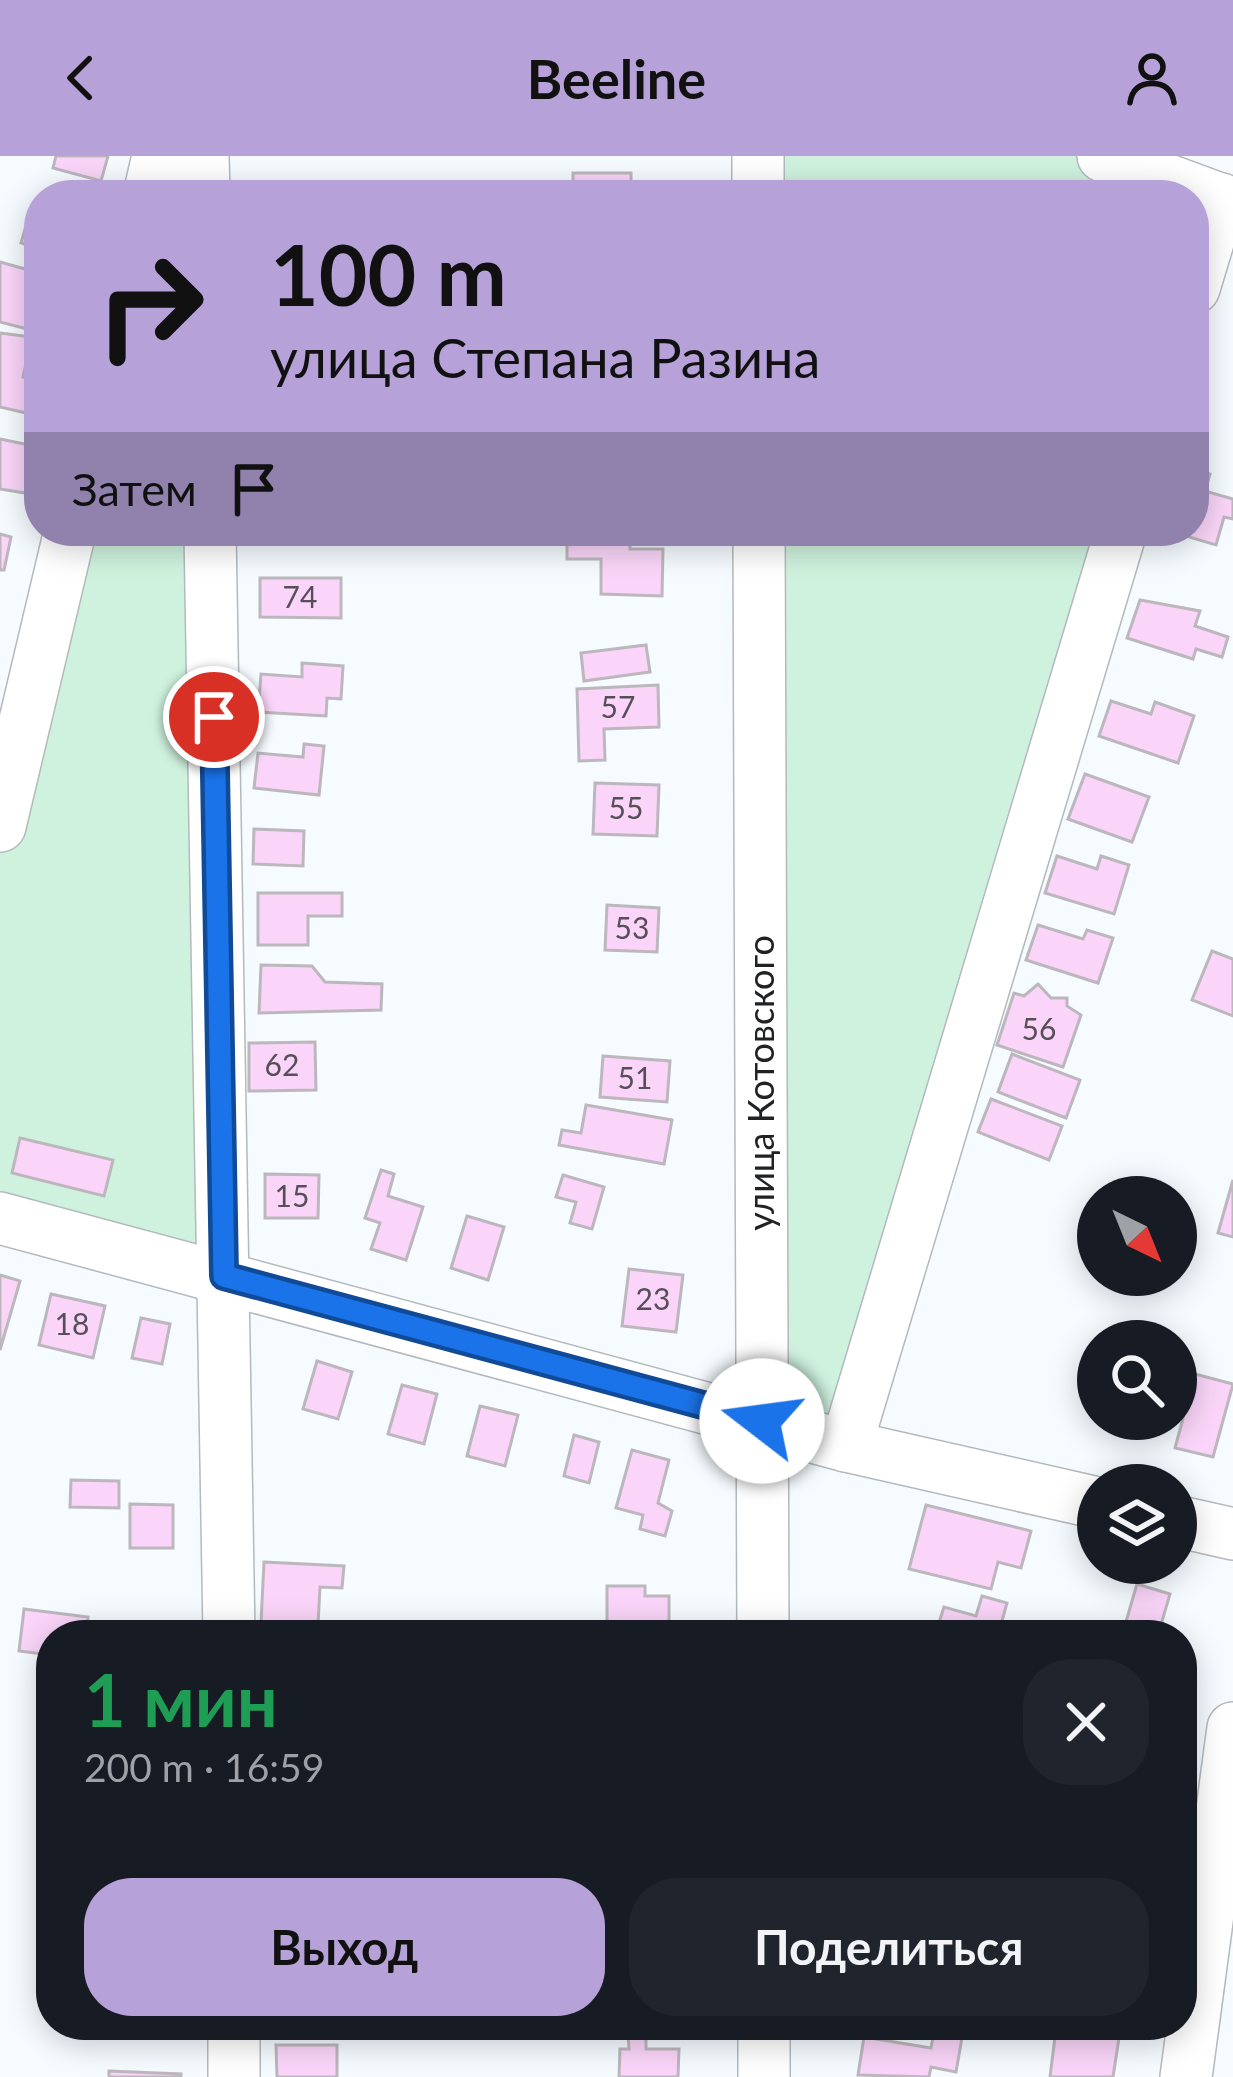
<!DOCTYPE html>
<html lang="ru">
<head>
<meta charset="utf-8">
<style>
	:root { --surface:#171b24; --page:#20242c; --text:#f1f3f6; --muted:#9ea1a6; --accent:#b6a2d9 }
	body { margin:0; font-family:Lato,sans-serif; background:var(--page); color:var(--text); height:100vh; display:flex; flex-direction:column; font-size:45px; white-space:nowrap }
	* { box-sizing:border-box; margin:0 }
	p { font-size:39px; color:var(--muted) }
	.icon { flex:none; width:66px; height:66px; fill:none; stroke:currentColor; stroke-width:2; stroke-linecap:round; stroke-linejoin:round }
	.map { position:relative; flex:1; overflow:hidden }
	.panel { position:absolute; left:36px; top:1464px; width:1161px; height:420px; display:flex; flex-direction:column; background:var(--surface); border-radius:48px; box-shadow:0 6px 30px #0003 }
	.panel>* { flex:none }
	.guide { position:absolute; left:24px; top:24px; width:1185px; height:366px; border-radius:48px; box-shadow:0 6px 30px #0003; background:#b6a2d9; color:#111; overflow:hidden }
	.needle { width:78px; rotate:137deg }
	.fabs { position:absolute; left:1077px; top:1020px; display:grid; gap:24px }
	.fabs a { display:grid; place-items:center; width:120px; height:120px; border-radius:50%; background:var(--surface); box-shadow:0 6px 30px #0003; font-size:60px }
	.pin { position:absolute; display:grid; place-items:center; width:102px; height:102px; color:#fff; margin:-51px; border:6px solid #fff; border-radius:50%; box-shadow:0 3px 12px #0007 }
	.me { position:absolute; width:132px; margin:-66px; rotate:285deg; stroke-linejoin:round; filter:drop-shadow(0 0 9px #0008) }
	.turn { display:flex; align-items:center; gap:42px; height:252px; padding:0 48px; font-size:54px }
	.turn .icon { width:156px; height:156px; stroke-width:2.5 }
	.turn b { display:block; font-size:84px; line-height:102px }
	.then { display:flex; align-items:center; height:114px; padding:0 48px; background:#0003; gap:24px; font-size:45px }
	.round { display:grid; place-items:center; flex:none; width:126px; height:126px; border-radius:48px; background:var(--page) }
	.head { display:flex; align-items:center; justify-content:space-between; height:204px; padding:0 48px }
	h1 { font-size:72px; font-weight:700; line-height:90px; color:#1e9e55 }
	.button { display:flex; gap:24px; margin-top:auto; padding:24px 48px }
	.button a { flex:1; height:138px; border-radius:48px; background:var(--accent); color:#111; font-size:48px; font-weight:700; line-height:138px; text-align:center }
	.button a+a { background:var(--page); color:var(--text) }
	header { display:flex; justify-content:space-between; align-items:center; height:156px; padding:0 48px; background:var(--accent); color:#111; font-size:54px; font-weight:700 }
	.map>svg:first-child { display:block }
	.green { fill:#cff2df }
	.building { fill:#fad5f9; stroke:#bcb7bc; stroke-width:3 }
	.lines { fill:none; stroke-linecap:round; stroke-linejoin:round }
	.minor-casing { stroke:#b3b9bd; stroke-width:54 }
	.minor { stroke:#fff; stroke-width:51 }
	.route-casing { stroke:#114b97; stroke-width:30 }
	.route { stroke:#1a73e8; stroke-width:21 }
	.labels { text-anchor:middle; stroke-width:10; stroke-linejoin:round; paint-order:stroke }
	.number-label { font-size:30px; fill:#564f59 }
	.street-label { font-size:36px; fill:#202224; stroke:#fff }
</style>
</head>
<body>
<header><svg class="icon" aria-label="back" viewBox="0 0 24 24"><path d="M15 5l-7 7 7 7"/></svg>Beeline<svg class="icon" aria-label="person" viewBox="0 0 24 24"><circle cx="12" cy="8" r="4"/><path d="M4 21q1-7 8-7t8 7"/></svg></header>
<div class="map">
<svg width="1233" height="1921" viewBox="0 0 1233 1921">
	<rect width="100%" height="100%" fill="#f5fbff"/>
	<g class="green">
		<polygon points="758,0 1103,0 1194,39 758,39"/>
		<polygon points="62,375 210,375 224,1120 0,1062 0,623"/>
		<polygon points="759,375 1121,375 846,1290 762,1265"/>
	</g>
	<g class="building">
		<polygon points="56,0 108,0 101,25 53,12"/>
		<polygon points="573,17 631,17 631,30 655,30 655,39 573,39"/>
		<polygon points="302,31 344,36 344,39 301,39"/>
		<polygon points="32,49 39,51 39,92 21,87"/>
		<polygon points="0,106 39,117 39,176 0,166"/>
		<polygon points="0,177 39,182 39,197 29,195 23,221 39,224 39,260 0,251"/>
		<polygon points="0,283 34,290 25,337 0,333"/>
		<polygon points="1194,313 1210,318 1205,335 1233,343 1233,363 1224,361 1216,389 1169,375 1194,375"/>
		<polygon points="255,375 303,375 303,384 255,383"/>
		<polygon points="0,378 11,381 4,414 0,414"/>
		<polygon points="567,378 630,379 630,393 663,393 662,440 601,438 601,403 567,403"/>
		<polygon points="260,422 341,422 341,462 260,461"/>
		<polygon points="1140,444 1200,455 1195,470 1228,481 1222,501 1196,493 1193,503 1127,482"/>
		<polygon points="646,489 650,516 584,525 581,497"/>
		<polygon points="302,507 343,510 341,543 327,542 326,560 258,556 261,518 302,521"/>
		<polygon points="658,529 659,571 604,573 605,604 579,605 577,533"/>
		<polygon points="1111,545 1151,558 1155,546 1194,560 1178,607 1099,580"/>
		<polygon points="304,588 324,590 319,639 254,632 258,597 303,601"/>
		<polygon points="1085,618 1149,641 1132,686 1068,663"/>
		<polygon points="595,627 659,629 657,680 593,678"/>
		<polygon points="254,673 304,675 303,710 253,708"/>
		<polygon points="1057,700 1097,713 1101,700 1129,709 1114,758 1045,737"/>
		<polygon points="258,737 342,737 342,760 308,760 308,789 258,789"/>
		<polygon points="607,749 659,752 657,796 605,794"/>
		<polygon points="1038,769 1083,783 1087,774 1113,782 1098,827 1026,804"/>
		<polygon points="1212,795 1233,803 1233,860 1192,844"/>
		<polygon points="261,809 312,810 325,826 382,828 381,854 259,857"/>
		<polygon points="1038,828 1051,842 1067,842 1067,850 1081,859 1063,911 997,889 1014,837 1024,840"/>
		<polygon points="315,886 316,934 249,935 249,887"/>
		<polygon points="1012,898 1080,924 1066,962 998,936"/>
		<polygon points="603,900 670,905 667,946 600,941"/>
		<polygon points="991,943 1062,970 1049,1004 978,976"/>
		<polygon points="586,949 672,964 664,1008 559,989 562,974 581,977"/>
		<polygon points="20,982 113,1004 104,1040 12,1017"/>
		<polygon points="381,1014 394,1018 388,1040 423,1051 406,1104 371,1093 380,1067 365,1062"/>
		<polygon points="265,1018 319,1019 318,1062 265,1062"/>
		<polygon points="563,1019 604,1031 592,1073 570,1067 576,1046 556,1041"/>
		<polygon points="1233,1024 1233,1081 1218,1077"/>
		<polygon points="467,1060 504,1071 488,1124 451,1112"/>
		<polygon points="629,1113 683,1119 676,1176 622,1170"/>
		<polygon points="0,1119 20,1125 0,1194"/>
		<polygon points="51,1138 105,1150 93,1202 39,1189"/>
		<polygon points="141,1162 170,1168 162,1208 132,1202"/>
		<polygon points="317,1205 352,1216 338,1263 303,1253"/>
		<polygon points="1195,1218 1233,1228 1213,1301 1175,1292"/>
		<polygon points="402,1229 437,1238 424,1288 388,1278"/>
		<polygon points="480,1250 518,1259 505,1310 467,1300"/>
		<polygon points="574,1279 599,1286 589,1327 564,1320"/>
		<polygon points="632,1294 669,1304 658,1347 672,1355 665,1380 640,1373 643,1359 616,1352"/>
		<polygon points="71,1324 119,1325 119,1352 70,1351"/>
		<polygon points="130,1348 173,1349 173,1392 130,1392"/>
		<polygon points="926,1349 1031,1375 1021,1412 998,1406 991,1433 909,1413"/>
		<polygon points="264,1406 344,1410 342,1432 320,1431 318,1469 261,1467"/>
		<polygon points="1137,1428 1170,1438 1158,1479 1123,1476"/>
		<polygon points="607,1430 645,1430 645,1440 669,1440 669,1473 607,1473"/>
		<polygon points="982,1440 1007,1447 998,1479 935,1479 944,1451 976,1460"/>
		<polygon points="24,1453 88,1461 86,1479 51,1479 51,1499 19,1495"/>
		<polygon points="115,1869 180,1869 180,1876 114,1875"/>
		<polygon points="935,1871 963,1876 956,1916 931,1911 929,1921 858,1919 864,1881 931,1892"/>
		<polygon points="1056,1873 1119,1882 1113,1921 1050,1921"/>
		<polygon points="628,1878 646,1878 646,1893 679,1893 678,1921 619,1921 620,1893 629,1893"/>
		<polygon points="276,1889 337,1889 337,1921 277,1921"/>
		<polygon points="109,1915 181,1918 181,1921 109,1921"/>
	</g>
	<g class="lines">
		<g class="minor-casing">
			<g id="minor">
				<polyline points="203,0 204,39"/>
				<polyline points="758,0 758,39"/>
				<polyline points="1103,0 1233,48"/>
				<polyline points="149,39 158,0"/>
				<polyline points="1194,132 1221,43"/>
				<polyline points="210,375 229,1479"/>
				<polyline points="759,375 763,1479"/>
				<polyline points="0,670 70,375"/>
				<polyline points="0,1062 846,1290 1098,1347"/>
				<polyline points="846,1290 1121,375"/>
				<polyline points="1176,1365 1233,1378"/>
				<polyline points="234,1869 234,1921"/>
				<polyline points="764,1869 764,1921"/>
				<polyline points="1186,1921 1233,1572"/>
			</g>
		</g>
		<use href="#minor" class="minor"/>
	</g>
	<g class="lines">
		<g class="route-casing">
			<polyline id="route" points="214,561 224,1120 762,1265"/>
		</g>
		<use href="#route" class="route"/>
	</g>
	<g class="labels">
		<g class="number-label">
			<text x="300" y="452">74</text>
			<text x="618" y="562">57</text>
			<text x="626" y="663">55</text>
			<text x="632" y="783">53</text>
			<text x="1039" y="884">56</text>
			<text x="282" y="920">62</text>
			<text x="635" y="933">51</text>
			<text x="292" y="1051">15</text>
			<text x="653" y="1154">23</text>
			<text x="72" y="1179">18</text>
		</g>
		<g class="street-label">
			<text transform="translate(761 927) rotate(-90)" y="13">улица Котовского</text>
		</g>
	</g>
</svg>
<div class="fabs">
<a><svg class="needle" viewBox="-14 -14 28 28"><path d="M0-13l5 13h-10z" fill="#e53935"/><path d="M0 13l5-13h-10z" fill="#9ea1a6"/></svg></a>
<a><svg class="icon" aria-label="search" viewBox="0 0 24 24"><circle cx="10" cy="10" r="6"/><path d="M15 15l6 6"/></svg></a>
<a><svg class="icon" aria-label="layers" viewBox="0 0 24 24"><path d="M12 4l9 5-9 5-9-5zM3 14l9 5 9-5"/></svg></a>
</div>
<div class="pin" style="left:214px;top:561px;background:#d93025"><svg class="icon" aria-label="arrive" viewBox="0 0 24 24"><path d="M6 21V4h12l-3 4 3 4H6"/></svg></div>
<svg class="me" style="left:762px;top:1265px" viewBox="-20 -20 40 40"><circle r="19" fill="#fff"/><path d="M0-13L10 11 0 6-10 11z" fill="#1a73e8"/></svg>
<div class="guide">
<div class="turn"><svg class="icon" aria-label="right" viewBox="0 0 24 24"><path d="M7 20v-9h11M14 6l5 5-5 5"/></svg><div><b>100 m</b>улица Степана Разина</div></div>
<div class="then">Затем<svg class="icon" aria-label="arrive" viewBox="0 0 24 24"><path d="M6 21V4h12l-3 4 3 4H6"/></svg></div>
</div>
<section class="panel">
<div class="head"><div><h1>1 мин</h1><p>200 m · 16:59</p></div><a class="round"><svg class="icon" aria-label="close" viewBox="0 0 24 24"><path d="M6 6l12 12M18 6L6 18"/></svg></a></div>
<div class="button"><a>Выход</a><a>Поделиться</a></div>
</section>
</div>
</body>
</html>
